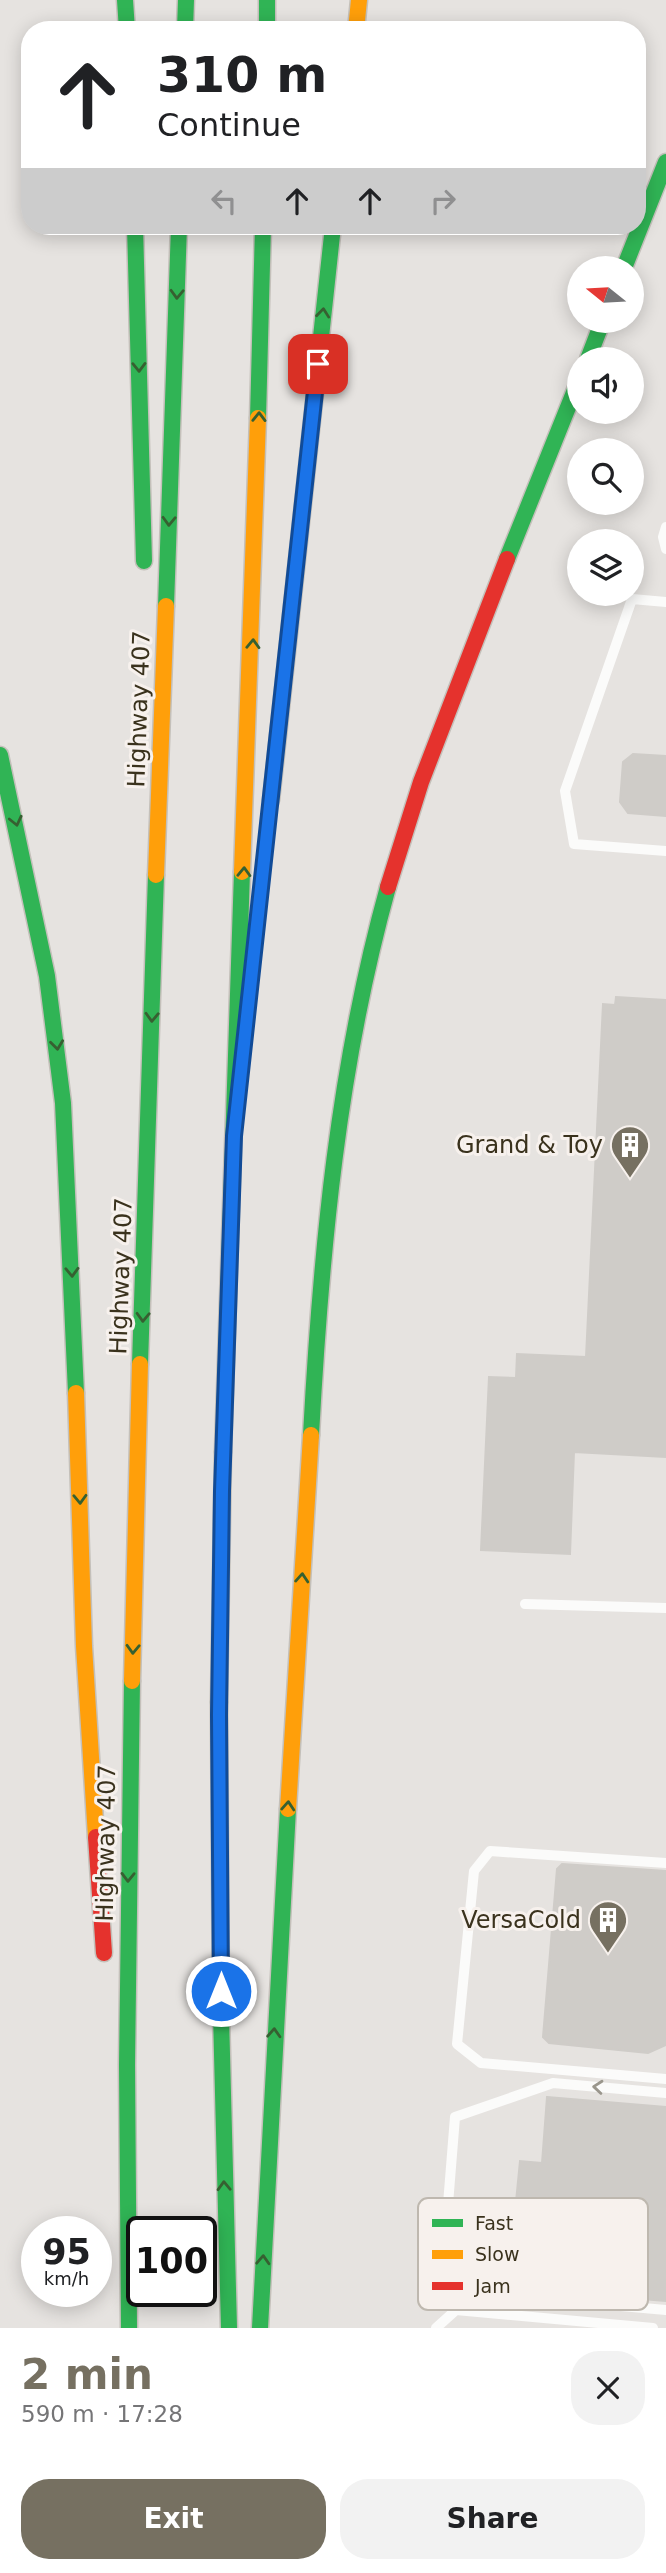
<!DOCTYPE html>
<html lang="en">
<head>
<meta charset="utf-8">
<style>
	:root { --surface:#fff; --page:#f2f2f2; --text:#202124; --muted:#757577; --accent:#767061 }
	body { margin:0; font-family:"DejaVu Sans",sans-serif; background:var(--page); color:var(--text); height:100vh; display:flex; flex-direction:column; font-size:26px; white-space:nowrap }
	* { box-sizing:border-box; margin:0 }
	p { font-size:23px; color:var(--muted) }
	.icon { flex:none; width:38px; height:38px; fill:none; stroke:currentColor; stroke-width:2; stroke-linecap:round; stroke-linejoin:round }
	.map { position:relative; height:2328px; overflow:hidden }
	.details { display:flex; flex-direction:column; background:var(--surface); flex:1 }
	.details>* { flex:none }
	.guide { position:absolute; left:21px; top:21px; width:625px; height:214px; border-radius:28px; box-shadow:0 4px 18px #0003; background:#fff; color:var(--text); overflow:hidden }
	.needle { width:46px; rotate:288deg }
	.tools { position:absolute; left:567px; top:256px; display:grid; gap:14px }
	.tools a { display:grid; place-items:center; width:77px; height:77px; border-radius:50%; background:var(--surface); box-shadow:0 4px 18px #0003; font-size:35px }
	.speed { position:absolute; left:21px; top:2216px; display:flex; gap:14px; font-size:35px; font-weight:700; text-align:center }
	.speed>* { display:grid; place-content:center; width:91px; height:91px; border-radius:50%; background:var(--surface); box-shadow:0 4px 18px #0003; line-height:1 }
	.speed small { font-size:18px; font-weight:400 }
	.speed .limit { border:4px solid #111; border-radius:10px; background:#fff; color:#111 }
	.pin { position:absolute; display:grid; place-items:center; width:60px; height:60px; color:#fff; margin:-30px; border-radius:14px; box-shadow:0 4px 10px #0006 }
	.me { position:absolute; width:77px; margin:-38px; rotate:0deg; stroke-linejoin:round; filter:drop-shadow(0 0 5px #0008) }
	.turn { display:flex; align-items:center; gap:24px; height:147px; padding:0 21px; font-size:32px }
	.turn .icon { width:91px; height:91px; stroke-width:2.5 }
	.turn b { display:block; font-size:49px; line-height:60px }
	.lanes { display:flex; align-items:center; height:66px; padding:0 21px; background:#0003; justify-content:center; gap:35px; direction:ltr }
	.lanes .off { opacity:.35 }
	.round { display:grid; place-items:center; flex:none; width:74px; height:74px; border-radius:28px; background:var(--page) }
	.head { display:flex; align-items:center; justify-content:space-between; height:119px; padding:0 21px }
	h1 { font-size:42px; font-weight:700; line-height:52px; color:var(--accent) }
	.action { display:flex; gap:14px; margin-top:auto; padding:14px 21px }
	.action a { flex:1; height:80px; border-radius:28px; background:var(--accent); color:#fff; font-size:28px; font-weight:700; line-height:80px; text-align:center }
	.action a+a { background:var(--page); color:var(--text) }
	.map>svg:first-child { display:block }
	.building { fill:#cfccc8; stroke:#cfccc8; stroke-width:2 }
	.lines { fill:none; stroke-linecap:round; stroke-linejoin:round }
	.fast-casing { stroke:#c4c0ba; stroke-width:19 }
	.slow-casing { stroke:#c4c0ba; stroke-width:19 }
	.jam-casing { stroke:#c4c0ba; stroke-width:19 }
	.lane { stroke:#fbfbfa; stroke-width:10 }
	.fast { stroke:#30b455; stroke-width:16 }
	.slow { stroke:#ff9f0a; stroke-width:16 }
	.jam { stroke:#e5322d; stroke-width:16 }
	.oneway { stroke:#366031 }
	.oneway2 { stroke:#9a968c }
	.route-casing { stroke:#114b97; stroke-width:18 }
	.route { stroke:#1a73e8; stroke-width:12 }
	.labels { text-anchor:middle; stroke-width:6; stroke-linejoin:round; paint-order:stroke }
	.street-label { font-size:24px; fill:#3a321d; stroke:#f7f1ed }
	.poi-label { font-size:24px; fill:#3a321d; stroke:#f7f1ed; text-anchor:end }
	.key { fill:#f7f1ed; stroke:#beb8af; stroke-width:2 }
	.key-label { font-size:19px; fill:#3a321d }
</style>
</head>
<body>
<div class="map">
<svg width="666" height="2328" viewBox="0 0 666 2328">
	<rect width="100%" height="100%" fill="#e6e3e0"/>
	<g class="building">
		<polygon points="633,754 666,756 666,816 628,813 620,802 623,762"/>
		<polygon points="616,997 666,1000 666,1457 574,1452 570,1554 481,1550 489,1377 516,1378 517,1354 586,1357 603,1004 615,1005"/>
		<polygon points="562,1864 666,1871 666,2045 648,2053 549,2043 543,2037 557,1869"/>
		<polygon points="547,2097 666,2107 666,2301 531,2290 536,2224 514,2222 520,2161 542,2163"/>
	</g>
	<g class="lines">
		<g class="fast-casing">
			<g id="fast">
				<polyline points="125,0 127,30"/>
				<polyline points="267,0 267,30"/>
				<polyline points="185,30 186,0"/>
				<polyline points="135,226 144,561"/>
				<polyline points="624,268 666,162"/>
				<polyline points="588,359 603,320"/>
				<polyline points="258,418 263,226"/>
				<polyline points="507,559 579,380"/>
				<polyline points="166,606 179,226"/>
				<polyline points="0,755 47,976 63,1103 76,1393"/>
				<polyline points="271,800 333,226"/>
				<polyline points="140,1364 156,875"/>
				<path d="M311,1435C321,1250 338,1067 388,887"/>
				<polyline points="223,1452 242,872"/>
				<polyline points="219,1702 221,2015 229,2328"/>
				<polyline points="129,2328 127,2065 132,1681"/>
				<polyline points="260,2328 288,1809"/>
			</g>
		</g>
		<g class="slow-casing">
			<g id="slow">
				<polyline points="356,30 359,0"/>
				<polyline points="242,872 258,418"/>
				<polyline points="156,875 166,606"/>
				<polyline points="76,1393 84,1646 96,1837"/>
				<polyline points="132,1681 140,1364"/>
				<polyline points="219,1702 223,1452"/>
				<polyline points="288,1809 311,1435"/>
			</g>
		</g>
		<g class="jam-casing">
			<g id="jam">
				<polyline points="388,887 421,782 507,559"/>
				<polyline points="96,1837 104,1953"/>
			</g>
		</g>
		<g class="lane">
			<polyline points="666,527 663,537 666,549"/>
			<polyline points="666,602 632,599 565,791 574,844 666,851"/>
			<polyline points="525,1604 666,1608"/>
			<polyline points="666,1863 490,1851 474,1871 457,2044 481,2063 666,2079"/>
			<polyline points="666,2093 553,2083 455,2117 444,2254 487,2294 666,2310"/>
			<polyline points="436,2328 456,2310 653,2328"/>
		</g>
		<use href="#fast" class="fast"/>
		<use href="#slow" class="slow"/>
		<use href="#jam" class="jam"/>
	</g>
	<defs><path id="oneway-chevron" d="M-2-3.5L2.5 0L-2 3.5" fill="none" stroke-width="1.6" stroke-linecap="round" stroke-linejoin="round" transform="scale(1.75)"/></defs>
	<g class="oneway">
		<use href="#oneway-chevron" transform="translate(177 294) rotate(92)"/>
		<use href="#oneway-chevron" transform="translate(323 313) rotate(-84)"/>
		<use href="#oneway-chevron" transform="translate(139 367) rotate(89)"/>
		<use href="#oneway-chevron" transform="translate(259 417) rotate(-89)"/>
		<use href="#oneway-chevron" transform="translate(169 521) rotate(92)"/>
		<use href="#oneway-chevron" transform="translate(253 644) rotate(-88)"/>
		<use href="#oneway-chevron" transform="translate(16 821) rotate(77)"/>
		<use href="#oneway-chevron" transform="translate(244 872) rotate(-88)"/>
		<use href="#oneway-chevron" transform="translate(152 1017) rotate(92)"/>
		<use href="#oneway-chevron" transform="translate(57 1045) rotate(83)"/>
		<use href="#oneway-chevron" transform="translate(72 1272) rotate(88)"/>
		<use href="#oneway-chevron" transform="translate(143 1317) rotate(92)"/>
		<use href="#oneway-chevron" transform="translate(80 1499) rotate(88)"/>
		<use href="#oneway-chevron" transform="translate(302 1578) rotate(-86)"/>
		<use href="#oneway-chevron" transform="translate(133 1649) rotate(92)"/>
		<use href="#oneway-chevron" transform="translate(288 1806) rotate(-86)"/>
		<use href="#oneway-chevron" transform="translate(128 1877) rotate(91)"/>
		<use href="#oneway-chevron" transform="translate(274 2033) rotate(-87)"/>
		<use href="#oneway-chevron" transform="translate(224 2186) rotate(-92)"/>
		<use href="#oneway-chevron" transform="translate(263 2260) rotate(-87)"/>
	</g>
	<use class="oneway2" href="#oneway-chevron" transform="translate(598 2087) rotate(-175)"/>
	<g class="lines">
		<g class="route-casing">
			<polyline id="route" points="221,1991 219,1715 222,1491 234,1136 318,364"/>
		</g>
		<use href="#route" class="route"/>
	</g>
	<defs>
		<g id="building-pin" transform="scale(2.0125)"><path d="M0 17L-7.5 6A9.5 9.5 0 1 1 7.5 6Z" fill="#767061" stroke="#f7f1ed"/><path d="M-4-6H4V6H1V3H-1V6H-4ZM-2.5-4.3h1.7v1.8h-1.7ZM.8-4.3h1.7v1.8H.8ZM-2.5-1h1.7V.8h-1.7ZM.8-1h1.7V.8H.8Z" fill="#fff"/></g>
	</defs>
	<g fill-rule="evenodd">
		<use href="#building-pin" x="630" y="1145"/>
		<use href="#building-pin" x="608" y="1920"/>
	</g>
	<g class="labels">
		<g class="street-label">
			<text transform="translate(139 709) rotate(-88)" y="8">Highway 407</text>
			<text transform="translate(121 1276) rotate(-88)" y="8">Highway 407</text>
			<text transform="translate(106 1843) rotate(-89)" y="8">Highway 407</text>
		</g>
		<g class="poi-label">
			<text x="603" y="1153">Grand &amp; Toy</text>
			<text x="581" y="1928">VersaCold</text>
		</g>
	</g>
	<rect x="418" y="2198" width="230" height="112" rx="10" class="key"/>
	<rect x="432" y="2219" width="31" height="8" fill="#30b455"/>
	<rect x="432" y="2250" width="31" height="9" fill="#ff9f0a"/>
	<rect x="432" y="2282" width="31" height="8" fill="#e5322d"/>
	<g class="key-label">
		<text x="475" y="2230">Fast</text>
		<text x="475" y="2261">Slow</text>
		<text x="475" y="2293">Jam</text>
	</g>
</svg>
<div class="tools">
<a><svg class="needle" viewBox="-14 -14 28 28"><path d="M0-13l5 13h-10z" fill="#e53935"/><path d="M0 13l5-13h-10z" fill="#757577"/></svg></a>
<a><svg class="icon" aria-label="sound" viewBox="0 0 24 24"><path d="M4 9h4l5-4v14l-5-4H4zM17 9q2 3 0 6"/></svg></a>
<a><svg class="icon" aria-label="search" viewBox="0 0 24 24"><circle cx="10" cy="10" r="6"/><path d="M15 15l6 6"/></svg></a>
<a><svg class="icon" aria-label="layers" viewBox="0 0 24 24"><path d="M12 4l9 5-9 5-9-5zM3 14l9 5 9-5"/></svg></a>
</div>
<div class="speed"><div>95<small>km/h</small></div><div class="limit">100</div></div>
<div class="pin" style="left:318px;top:364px;background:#d93025"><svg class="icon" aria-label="arrive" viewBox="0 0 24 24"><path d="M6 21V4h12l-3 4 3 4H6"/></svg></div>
<svg class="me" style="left:221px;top:1991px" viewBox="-20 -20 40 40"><circle r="17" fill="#1a73e8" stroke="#fff" stroke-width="3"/><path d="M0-11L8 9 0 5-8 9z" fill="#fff"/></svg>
<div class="guide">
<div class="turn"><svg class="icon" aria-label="ahead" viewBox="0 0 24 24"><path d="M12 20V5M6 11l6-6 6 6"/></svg><div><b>310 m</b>Continue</div></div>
<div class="lanes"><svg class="icon off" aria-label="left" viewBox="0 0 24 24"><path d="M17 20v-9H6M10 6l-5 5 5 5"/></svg><svg class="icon" aria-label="ahead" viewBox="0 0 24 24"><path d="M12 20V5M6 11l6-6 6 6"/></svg><svg class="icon" aria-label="ahead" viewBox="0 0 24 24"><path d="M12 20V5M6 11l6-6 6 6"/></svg><svg class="icon off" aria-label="right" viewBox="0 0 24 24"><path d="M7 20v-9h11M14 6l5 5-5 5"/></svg></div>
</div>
</div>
<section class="details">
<div class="head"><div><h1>2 min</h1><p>590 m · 17:28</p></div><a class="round"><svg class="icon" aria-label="close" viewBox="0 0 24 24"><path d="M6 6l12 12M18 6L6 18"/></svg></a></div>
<div class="action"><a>Exit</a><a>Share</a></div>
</section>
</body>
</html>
